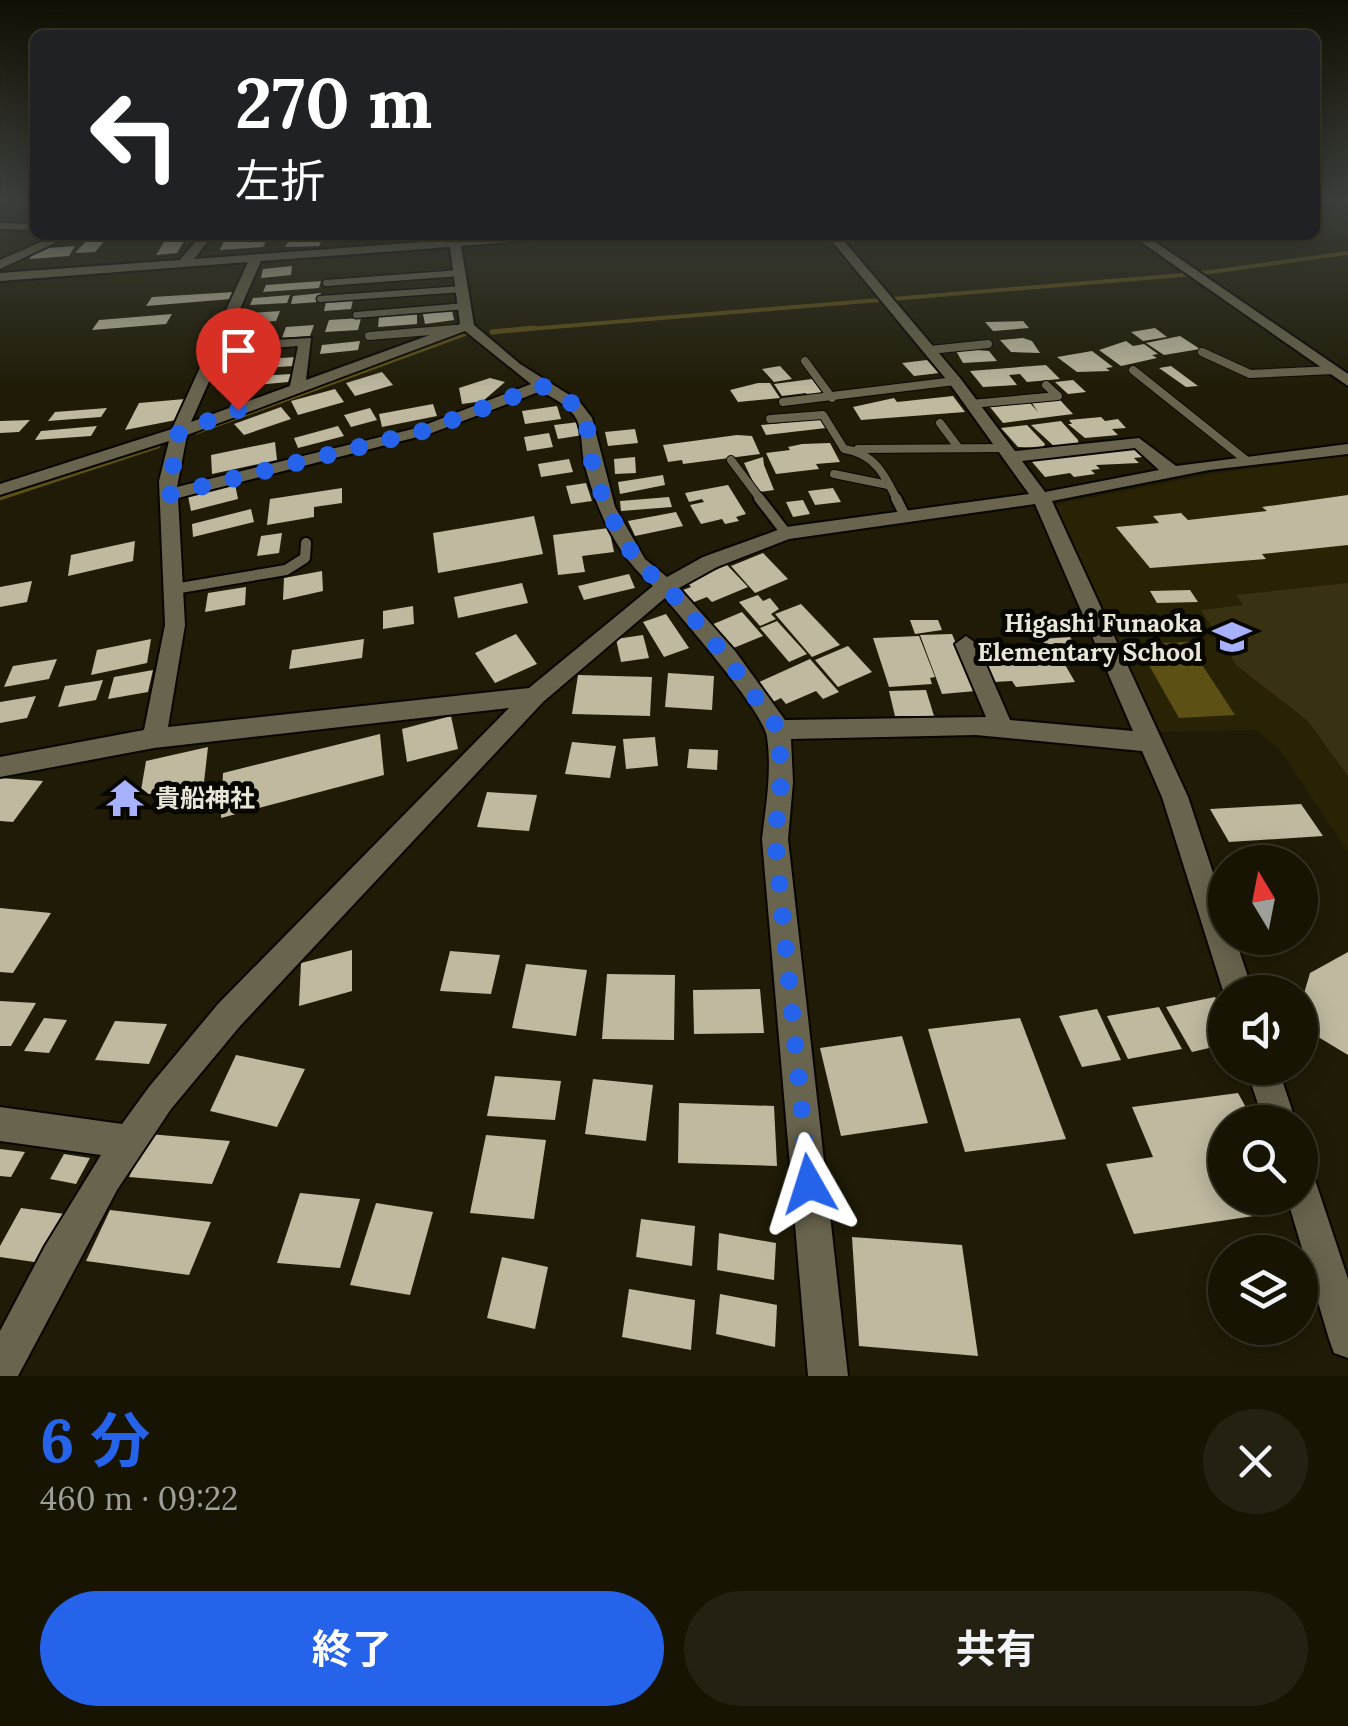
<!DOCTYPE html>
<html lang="ja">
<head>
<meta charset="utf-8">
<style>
	:root { --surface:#171404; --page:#242113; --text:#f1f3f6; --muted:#9e9e9a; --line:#363326; --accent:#2563eb }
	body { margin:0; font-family:Lora,"Noto Sans JP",serif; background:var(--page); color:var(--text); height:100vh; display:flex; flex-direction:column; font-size:38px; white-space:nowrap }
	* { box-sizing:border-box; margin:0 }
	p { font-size:32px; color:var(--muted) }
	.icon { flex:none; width:55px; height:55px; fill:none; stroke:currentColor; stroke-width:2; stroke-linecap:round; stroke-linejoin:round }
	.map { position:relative; height:1376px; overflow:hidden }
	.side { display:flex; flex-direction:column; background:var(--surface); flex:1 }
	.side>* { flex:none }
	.top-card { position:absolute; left:30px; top:30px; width:1290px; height:210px; border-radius:15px; box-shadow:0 5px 25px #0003,0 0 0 2px var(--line); background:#202124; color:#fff; overflow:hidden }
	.needle { width:65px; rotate:350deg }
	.fabs { position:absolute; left:1208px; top:845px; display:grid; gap:20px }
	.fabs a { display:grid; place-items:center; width:110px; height:110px; border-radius:50%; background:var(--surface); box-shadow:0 5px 25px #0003,0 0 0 2px var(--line); font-size:50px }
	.pin { position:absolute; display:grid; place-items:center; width:85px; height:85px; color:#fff; margin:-102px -42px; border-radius:50% 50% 50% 0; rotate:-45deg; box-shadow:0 0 10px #0007 }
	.pin .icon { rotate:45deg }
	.me { position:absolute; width:110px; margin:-55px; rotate:354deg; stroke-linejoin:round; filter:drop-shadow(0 0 8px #0008) }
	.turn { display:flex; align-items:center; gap:35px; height:210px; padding:0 40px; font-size:45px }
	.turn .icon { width:130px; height:130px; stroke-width:2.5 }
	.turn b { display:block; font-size:70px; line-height:85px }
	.round { display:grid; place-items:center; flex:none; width:105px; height:105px; border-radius:52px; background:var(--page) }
	.headline { display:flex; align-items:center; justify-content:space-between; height:170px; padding:0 40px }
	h1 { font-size:60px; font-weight:700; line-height:75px; color:var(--accent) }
	.button { display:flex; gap:20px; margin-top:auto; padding:20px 40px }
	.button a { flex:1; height:115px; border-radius:60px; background:var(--accent); color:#fff; font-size:40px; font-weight:700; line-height:115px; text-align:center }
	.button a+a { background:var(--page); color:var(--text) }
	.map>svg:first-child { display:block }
	.built { fill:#292305 }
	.green { fill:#383213 }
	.water { fill:#5c5015 }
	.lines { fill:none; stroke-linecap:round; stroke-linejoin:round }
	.stream-far1 { stroke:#5c5015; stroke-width:4 }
	.stream { stroke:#5c5015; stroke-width:5 }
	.building { fill:#beb99f }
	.lane-far2-casing { stroke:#090500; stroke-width:9 }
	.lane-far1-casing { stroke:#090500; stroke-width:10 }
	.lane-casing { stroke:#090500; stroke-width:14 }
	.street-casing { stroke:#090500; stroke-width:4 }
	.lane-far2 { stroke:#69644d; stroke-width:6 }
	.lane-far1 { stroke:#69644d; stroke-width:8 }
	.lane { stroke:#69644d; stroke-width:10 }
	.street { fill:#69644d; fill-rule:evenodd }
	.route { stroke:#2563eb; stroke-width:18; stroke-dasharray:0 32.4 }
	.labels { text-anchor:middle; stroke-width:10; stroke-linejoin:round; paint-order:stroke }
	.poi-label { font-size:25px; font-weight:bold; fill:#e9e6d9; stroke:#070601; text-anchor:end }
</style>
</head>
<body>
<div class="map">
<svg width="1348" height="1376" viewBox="0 0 1348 1376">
	<rect width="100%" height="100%" fill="#1f1b06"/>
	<polygon class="built" points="1348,455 1348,852 1280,750 1256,730 1161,732 1052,505 1210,474"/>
	<polygon class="green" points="1348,583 1348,776 1307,720 1237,666 1201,610 1243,605 1236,595"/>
	<polygon class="water" points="1187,642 1235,715 1179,718 1137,644"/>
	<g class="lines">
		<polyline class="stream-far1" points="504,331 1195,274 1348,253"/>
		<g class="stream">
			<polyline points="492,332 534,328"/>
			<polyline points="196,432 464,334"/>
			<polyline points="0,498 158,446"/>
		</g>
	</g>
	<g class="building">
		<polygon points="325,235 319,246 285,247 292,236"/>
		<polygon points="108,237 95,252 75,253 89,238"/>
		<polygon points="186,238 177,253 156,255 166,239"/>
		<polygon points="267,239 263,247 220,250 224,241"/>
		<polygon points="75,246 69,256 29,259 37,249"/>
		<polygon points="292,266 291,275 261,278 263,269"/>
		<polygon points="321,281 319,288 263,292 266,285"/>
		<polygon points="234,292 231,299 146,306 152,297"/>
		<polygon points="321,293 318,302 291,304 293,296"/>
		<polygon points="290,295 287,303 250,305 253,298"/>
		<polygon points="353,300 351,309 324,311 326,302"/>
		<polygon points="452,310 454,320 425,324 423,314"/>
		<polygon points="280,311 276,321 247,323 251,313"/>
		<polygon points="172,314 166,324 92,330 99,320"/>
		<polygon points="417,314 417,324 378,327 379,317"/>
		<polygon points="361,318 358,330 325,332 329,320"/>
		<polygon points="1023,321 1029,328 993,331 985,322"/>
		<polygon points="314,325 310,336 282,338 286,327"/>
		<polygon points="1155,328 1167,337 1143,341 1131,332"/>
		<polygon points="1180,336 1200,349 1164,355 1146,343"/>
		<polygon points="1023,338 1032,341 1040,353 1011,352 1000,340"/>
		<polygon points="360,341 358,350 320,354 322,345"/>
		<polygon points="1126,341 1133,346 1144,344 1158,354 1152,355 1157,358 1121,366 1099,350"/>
		<polygon points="977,350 989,351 997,361 963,363 956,351"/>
		<polygon points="1092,351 1113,367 1106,368 1110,371 1077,372 1057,357"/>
		<polygon points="296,357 293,366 262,368 265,359"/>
		<polygon points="927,360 939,373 914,376 902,363"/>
		<polygon points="259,362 255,371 225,374 229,365"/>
		<polygon points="1046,365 1060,379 1027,382 1020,374 1009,375 1017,385 983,387 970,371"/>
		<polygon points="780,366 792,379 774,382 762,369"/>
		<polygon points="1171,366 1198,386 1186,387 1159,368"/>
		<polygon points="382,372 393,385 355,396 346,383"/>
		<polygon points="291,374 288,382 256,385 259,376"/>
		<polygon points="490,378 505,382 483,401 462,404 459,388"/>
		<polygon points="255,379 252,387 217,390 221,382"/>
		<polygon points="812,379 822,392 808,397 806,393 782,396 774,384"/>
		<polygon points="1073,380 1086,392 1068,394 1055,382"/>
		<polygon points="758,383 770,383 780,398 738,402 730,390"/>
		<polygon points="335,389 344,402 298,415 291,401"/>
		<polygon points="953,396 965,412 861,420 853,407 894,398 897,402"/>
		<polygon points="185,399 176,420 125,430 139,403"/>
		<polygon points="1060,400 1073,414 1003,423 990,407 1030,403 1038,412 1032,403"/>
		<polygon points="433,404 437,416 382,427 379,414"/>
		<polygon points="557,406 561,419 525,424 522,411"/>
		<polygon points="281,407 291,419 244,435 234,424"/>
		<polygon points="107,408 101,417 48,421 55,412"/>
		<polygon points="370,408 377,420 351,427 344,415"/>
		<polygon points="1101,417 1105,421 1118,419 1126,428 1112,429 1118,435 1085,438 1068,424 1072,424 1069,420"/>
		<polygon points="820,419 826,428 766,435 761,425"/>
		<polygon points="30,420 19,432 0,433 0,421"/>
		<polygon points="1061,421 1078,440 1079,445 1056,448 1031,425"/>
		<polygon points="579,422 583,435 558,439 554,425"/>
		<polygon points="1027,425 1045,444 1043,448 1018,447 1001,428"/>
		<polygon points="97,426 91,436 35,440 41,431"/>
		<polygon points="338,426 344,436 298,448 294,438"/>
		<polygon points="635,429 638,443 608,446 605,432"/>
		<polygon points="549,433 553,447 527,451 524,437"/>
		<polygon points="737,435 752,436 760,454 683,464 682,460 668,462 663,445"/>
		<polygon points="275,442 277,460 212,474 211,455"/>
		<polygon points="830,443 840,462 816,464 819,469 776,474 766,453 790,450 788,447 802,444"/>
		<polygon points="1132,447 1143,457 1134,458 1139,463 1096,465 1100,469 1091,470 1095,474 1074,477 1070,473 1045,477 1027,456"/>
		<polygon points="635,457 636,473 615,474 614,459"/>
		<polygon points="763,457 764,465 774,490 760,492 756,488 744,463"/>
		<polygon points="569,459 573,472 541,477 538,464"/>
		<polygon points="663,475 665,485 620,494 618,482"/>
		<polygon points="586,483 592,501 571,504 566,486"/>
		<polygon points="235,484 238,499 191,511 188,496"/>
		<polygon points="728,485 746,514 736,517 739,521 725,524 722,519 701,524 690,505 704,502 702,499 689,502 685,493"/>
		<polygon points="342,488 342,503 314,507 314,517 267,525 270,499"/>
		<polygon points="833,488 841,502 815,505 808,491"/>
		<polygon points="1348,495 1348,545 1262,554 1266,559 1150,568 1116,527 1159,523 1153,516 1181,513 1188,520 1267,511 1262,507"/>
		<polygon points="669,497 672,507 621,511 620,501"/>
		<polygon points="803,500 810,514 793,517 786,502"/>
		<polygon points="251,509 254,522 193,537 192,524"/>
		<polygon points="676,512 683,526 635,536 628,521"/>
		<polygon points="534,516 543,554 438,573 433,533"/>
		<polygon points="609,528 614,552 582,556 585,572 558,575 553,535"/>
		<polygon points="282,533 279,553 257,556 261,536"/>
		<polygon points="135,541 133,561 68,576 71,555"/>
		<polygon points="763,553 788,579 755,593 731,566"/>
		<polygon points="727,565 748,587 712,602 707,597 694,602 683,590 691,587 687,582"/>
		<polygon points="322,571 323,591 283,600 284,578"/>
		<polygon points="629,574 635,588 584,600 578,586"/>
		<polygon points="32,581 27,602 0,607 0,587"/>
		<polygon points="522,583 528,603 458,618 454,597"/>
		<polygon points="246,587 245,605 205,612 208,593"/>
		<polygon points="1190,590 1198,602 1157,603 1150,591"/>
		<polygon points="758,595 763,601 770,598 779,609 771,614 776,619 760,626 739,602"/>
		<polygon points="801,604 840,645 812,657 775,614"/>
		<polygon points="413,606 414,624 383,629 383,611"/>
		<polygon points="742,612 763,636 731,649 711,625"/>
		<polygon points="666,614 689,648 664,657 643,622"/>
		<polygon points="910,620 938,620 942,630 915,634"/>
		<polygon points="777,621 807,654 789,662 760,628"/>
		<polygon points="516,634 537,664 495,683 475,653"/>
		<polygon points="952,634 976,691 942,694 920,635"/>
		<polygon points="643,635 649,658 621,662 616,639"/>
		<polygon points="919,636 935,677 930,678 932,684 889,687 873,638"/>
		<polygon points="1070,637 1080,653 1054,655 1041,639"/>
		<polygon points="151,639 147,663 91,675 97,650"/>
		<polygon points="364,639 362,658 289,669 292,650"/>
		<polygon points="1027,645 1041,654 1060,656 1075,682 1016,687 1012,681 994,682 976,647"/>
		<polygon points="848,646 872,672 838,687 815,660"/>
		<polygon points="57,659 49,679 4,687 13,666"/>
		<polygon points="810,659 839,692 823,699 816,691 786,704 781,698 773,702 757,683"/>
		<polygon points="153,670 148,692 108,699 114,677"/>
		<polygon points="668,673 714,676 712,710 665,707"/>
		<polygon points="578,675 652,677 650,716 572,714"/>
		<polygon points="103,680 96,700 58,707 65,686"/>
		<polygon points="926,690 934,716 895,716 889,691"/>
		<polygon points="36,696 27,718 0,723 0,702"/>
		<polygon points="451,716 458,749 407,762 402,729"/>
		<polygon points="380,734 384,775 221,818 223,773"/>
		<polygon points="655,737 658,766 626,769 623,739"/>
		<polygon points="572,742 616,746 610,778 565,774"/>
		<polygon points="208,747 204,782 140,796 146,761"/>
		<polygon points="689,749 718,750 717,770 687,768"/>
		<polygon points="0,778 43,781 13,822 0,821"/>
		<polygon points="487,792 537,795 529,831 477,827"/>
		<polygon points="1301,804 1323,836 1229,842 1210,809"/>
		<polygon points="0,908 51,913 13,973 0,972"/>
		<polygon points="352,950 352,991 299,1006 301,963"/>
		<polygon points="450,951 500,955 491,994 440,991"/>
		<polygon points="1348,952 1348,1055 1300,1026 1300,1007 1310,973"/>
		<polygon points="526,964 587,970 576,1036 512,1028"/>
		<polygon points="607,974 675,975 674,1040 602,1039"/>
		<polygon points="760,989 764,1033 694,1034 693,990"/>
		<polygon points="1215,997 1225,1013 1225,1025 1211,1028 1222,1045 1192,1052 1166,1007"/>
		<polygon points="0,1001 36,1003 11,1046 0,1046"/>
		<polygon points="1159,1007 1182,1049 1128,1059 1107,1016"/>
		<polygon points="1097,1009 1121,1060 1082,1067 1059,1016"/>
		<polygon points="44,1018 67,1020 49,1053 24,1051"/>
		<polygon points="1020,1018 1066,1139 965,1152 928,1029"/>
		<polygon points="115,1021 167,1024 149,1064 95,1060"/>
		<polygon points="902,1036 928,1123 841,1136 820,1048"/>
		<polygon points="236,1055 305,1069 277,1127 210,1111"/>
		<polygon points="495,1076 561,1081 555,1120 487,1116"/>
		<polygon points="593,1079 653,1085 646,1141 585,1134"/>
		<polygon points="1238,1093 1254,1122 1225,1122 1225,1198 1294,1198 1300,1209 1134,1234 1106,1164 1153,1157 1132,1107"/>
		<polygon points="679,1103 774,1106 777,1166 678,1163"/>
		<polygon points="149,1134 230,1141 212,1184 129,1177"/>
		<polygon points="486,1135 546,1140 534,1219 470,1213"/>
		<polygon points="0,1149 25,1152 11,1177 0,1176"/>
		<polygon points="64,1154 90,1158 76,1184 50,1179"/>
		<polygon points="300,1193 360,1199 340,1268 277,1263"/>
		<polygon points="376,1203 433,1212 410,1295 350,1285"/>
		<polygon points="21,1208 65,1214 41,1263 0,1257 0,1246"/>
		<polygon points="110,1210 211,1222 189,1275 86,1261"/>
		<polygon points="641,1219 695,1226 692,1266 636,1257"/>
		<polygon points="719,1233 776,1243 774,1280 717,1270"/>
		<polygon points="852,1237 962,1245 978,1356 859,1346"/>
		<polygon points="502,1257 548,1267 535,1329 487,1318"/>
		<polygon points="629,1289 695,1300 691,1350 622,1337"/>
		<polygon points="720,1294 777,1305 775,1347 716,1334"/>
	</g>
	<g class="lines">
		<g class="lane-far2-casing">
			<g id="lane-far2">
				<polyline points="326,283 460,273"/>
				<polyline points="320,299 463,289"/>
				<polyline points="356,315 466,306"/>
				<polyline points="430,331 455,329"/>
			</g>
		</g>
		<g class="lane-far1-casing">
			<g id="lane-far1">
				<polyline points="369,336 455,329"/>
				<polyline points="930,350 988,344"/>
				<polyline points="1202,352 1250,374 1333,370"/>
				<polyline points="805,361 832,398"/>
				<polyline points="1133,370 1247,461"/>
				<polyline points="783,402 955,381"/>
				<polyline points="971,404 1058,396 1046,385"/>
				<path d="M770,419L823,415L844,449C874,453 885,475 897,500"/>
				<polyline points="940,423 958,447"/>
				<polyline points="858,449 1003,448"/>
				<polyline points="731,460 761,500"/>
				<polyline points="834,474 888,485"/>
			</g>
		</g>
		<g class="lane-casing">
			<g id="lane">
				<polyline points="759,498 786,533"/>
				<polyline points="896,498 905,516"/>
				<polyline points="174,589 286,570 305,558 306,543"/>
			</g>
		</g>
		<g class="street-casing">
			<g id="street">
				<polygon points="0,223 35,224 35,230 0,229"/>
				<polygon points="57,235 72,235 0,269 0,260"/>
				<path d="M201,235H213L194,259L450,240L451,235H463L462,239L565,235L559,238L461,246L474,325L520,364L579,401L592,418L615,507L645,559L667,577L703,557L786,527L1029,494L950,384L827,235H839L960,378L1015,451L1139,438L1176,466L1348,444V454L1209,470L1052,501L1188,797L1225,909V938H1235L1253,992H1225V997L1162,797L1142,751L976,735L791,739L793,782L788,839L848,1376H808L762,839C766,805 772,771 767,737C764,712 685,622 665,598L543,702L240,1026L171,1109L117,1190L18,1376H0V1331L45,1246L101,1155L0,1141V1107L122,1124L149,1087L218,1004L509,708L154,748L0,777V757L144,730L165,625L159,481L169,441L0,495V484L172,429L248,262L0,281V273L180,260ZM450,247L460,324L306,380L311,338L225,343L261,261ZM465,331L531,384L417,428L177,487L187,435ZM298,346L290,386L191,422L222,352ZM541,391C554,399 570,406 577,420C583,433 581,452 585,466C597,511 617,556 653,586L529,688L168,727L185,625L178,498L429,434ZM1135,448L1159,470L1045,492L1022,461ZM1035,504L1133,731L1010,720L977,644L966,636L955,644L986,717L785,720L735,651L679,588L717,567L789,539Z"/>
				<polygon points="1131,235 1145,235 1348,374 1348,386"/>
				<polygon points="1246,1068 1278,1068 1296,1122 1264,1122"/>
				<polygon points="1300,1166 1312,1171 1348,1279 1348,1358 1334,1353 1329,1339 1287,1198 1300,1198"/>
			</g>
		</g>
		<use href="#lane-far2" class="lane-far2"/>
		<use href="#lane-far1" class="lane-far1"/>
		<use href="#lane" class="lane"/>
		<use href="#street" class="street"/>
	</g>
	<linearGradient id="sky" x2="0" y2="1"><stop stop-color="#110f03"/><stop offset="0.51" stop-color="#3c3f3b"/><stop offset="1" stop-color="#3c3f3b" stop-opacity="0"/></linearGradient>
	<rect width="1348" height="392" fill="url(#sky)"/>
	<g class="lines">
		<polyline class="route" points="238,410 179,432 168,495 423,431 542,386 573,404 586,420 592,462 606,508 638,564 666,586 727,658 779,730 781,782 775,839 809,1184"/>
	</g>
	<defs>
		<g id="school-bare" transform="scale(3)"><path d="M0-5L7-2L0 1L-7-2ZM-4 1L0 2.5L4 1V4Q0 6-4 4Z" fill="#a7b1fc" stroke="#070601" stroke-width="2.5" paint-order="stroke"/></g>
		<g id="temple-bare" transform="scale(3)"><path d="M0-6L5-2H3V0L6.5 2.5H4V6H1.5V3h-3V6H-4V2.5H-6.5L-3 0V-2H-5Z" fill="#a7b1fc" stroke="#070601" stroke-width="2.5" paint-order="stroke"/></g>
	</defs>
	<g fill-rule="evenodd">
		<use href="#school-bare" x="1232" y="637"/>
		<use href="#temple-bare" x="125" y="798"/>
	</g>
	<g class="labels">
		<g class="poi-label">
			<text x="1202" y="632">Higashi Funaoka<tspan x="1202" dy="29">Elementary School</tspan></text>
			<text x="155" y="807" text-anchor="start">貴船神社</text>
		</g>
	</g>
</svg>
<div class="fabs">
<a><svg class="needle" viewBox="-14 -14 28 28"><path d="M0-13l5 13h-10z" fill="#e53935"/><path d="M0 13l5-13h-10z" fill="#9e9e9a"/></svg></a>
<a><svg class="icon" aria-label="sound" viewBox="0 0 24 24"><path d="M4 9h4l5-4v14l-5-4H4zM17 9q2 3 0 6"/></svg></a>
<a><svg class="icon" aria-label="search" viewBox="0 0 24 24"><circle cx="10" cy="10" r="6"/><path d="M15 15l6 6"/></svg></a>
<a><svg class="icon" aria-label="layers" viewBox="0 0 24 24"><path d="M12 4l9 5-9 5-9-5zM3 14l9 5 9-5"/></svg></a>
</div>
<div class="pin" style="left:238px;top:410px;background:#d93025"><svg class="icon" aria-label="arrive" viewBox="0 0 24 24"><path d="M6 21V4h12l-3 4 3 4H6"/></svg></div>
<svg class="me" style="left:809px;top:1184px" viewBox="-20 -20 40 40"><path d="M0-17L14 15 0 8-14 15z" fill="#2563eb" stroke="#fff" stroke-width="4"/></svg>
<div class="top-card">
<div class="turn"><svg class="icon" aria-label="left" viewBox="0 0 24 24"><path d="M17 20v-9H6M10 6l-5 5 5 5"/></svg><div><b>270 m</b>左折</div></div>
</div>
</div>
<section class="side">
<div class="headline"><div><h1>6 分</h1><p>460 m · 09:22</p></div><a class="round"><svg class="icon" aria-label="close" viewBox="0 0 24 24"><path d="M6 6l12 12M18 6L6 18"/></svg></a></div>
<div class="button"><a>終了</a><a>共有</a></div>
</section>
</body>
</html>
